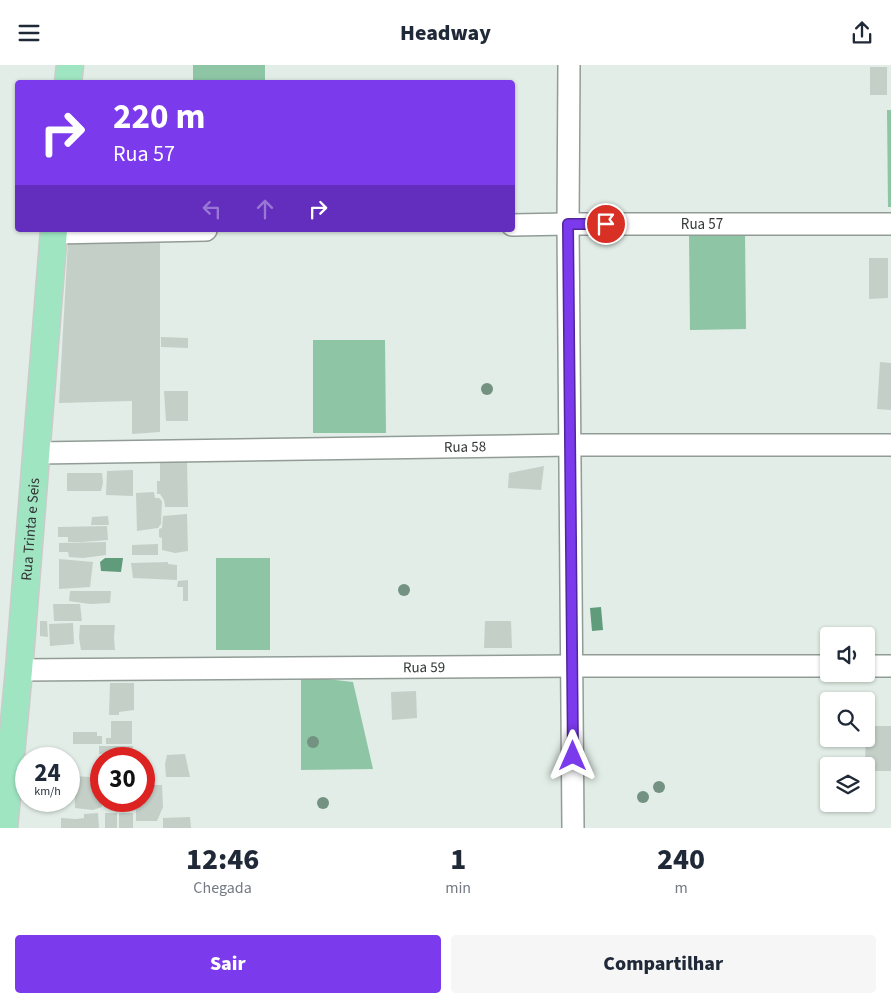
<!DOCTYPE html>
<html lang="pt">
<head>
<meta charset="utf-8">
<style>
	:root { --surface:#fff; --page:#f6f6f7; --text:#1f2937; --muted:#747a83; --accent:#7c3aed }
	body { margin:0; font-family:"Source Sans 3",sans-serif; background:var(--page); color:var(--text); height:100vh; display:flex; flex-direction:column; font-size:19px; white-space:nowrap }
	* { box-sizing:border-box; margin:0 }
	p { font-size:16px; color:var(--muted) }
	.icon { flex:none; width:28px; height:28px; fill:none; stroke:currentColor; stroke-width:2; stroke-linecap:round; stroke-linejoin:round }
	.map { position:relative; height:763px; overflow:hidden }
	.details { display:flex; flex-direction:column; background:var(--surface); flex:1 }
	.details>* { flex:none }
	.guide { position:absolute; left:15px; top:15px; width:500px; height:152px; border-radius:5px; box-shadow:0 1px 4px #0004; background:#7c3aed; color:#fff; overflow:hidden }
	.tools { position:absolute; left:820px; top:562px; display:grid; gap:10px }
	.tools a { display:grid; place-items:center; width:55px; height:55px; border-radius:5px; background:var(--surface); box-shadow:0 1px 4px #0004; font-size:25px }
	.speed { position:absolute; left:15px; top:682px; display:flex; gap:10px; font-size:25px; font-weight:700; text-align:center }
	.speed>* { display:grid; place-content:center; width:65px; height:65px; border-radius:50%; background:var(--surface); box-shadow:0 1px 4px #0004; line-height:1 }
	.speed small { font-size:12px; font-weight:400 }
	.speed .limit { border:8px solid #d22; background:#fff; color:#111 }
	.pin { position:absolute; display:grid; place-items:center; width:42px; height:42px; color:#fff; margin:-21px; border:2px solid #fff; border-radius:50%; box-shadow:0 1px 5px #0007 }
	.me { position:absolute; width:55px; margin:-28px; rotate:0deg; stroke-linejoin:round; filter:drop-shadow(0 0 4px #0008) }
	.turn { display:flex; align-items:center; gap:18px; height:105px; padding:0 15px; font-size:22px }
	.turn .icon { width:65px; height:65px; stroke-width:2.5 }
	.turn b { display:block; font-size:35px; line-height:42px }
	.lanes { display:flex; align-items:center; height:48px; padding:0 15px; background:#0003; justify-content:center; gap:25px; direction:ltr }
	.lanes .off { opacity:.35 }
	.eta { display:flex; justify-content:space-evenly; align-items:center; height:85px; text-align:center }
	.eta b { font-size:30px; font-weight:800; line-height:35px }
	.cta { display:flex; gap:10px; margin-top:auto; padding:10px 15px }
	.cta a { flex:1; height:58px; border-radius:5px; background:var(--accent); color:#fff; font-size:20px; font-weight:800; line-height:58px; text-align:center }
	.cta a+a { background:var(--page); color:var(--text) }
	header { display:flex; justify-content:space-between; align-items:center; height:65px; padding:0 15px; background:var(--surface); font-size:22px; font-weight:800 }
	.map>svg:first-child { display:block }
	.green { fill:#8dc5a5 }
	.water { fill:#609b7b }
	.building { fill:#c4cfc8 }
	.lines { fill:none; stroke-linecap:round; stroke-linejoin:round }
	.minor-casing { stroke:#929c96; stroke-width:24 }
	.major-casing { stroke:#cacbca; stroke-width:29 }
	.minor { stroke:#fff; stroke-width:21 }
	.major { stroke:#9fe5c2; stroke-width:26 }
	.tree { fill:#739282 }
	.route-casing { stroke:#51269a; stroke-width:12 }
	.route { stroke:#7c3aed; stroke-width:9 }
	.labels { text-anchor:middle; stroke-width:4; stroke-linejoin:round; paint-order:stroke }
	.street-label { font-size:15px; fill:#333735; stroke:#fff }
</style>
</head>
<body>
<header><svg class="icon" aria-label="menu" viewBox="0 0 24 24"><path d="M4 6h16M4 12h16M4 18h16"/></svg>Headway<svg class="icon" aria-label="share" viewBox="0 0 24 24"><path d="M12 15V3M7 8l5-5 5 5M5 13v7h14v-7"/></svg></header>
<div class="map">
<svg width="891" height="763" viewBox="0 0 891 763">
	<rect width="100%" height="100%" fill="#e1ede6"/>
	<g class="green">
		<rect x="193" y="0" width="72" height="17"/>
		<polygon points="887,45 891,45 891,142 888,142"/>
		<polygon points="745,168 746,264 690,265 689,169"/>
		<polygon points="313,275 385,275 386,368 313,368"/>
		<rect x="216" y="493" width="54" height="92"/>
		<polygon points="301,611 353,617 373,704 301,705"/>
	</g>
	<g class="water">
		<polygon points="105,493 123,493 121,507 101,506 100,497"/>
		<polygon points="601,542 603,565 592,566 590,543"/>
	</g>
	<g class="building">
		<rect x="870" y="2" width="17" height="28"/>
		<polygon points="160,175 160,367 132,369 132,336 59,338 68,176"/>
		<polygon points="869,193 888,193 888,233 869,234"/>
		<polygon points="161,272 188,273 188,283 161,282"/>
		<polygon points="880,297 891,298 891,345 877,344"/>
		<polygon points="164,326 188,326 188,356 166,356"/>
		<polygon points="187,396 188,442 165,442 164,435 160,429 157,429 157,416 160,416 160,397"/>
		<polygon points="544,401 541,425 508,423 509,408"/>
		<polygon points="133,405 133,431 106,430 107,406"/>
		<polygon points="67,408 102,408 103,418 101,426 67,426"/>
		<polygon points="154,427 155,433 159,433 162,436 161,459 158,463 137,466 136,428"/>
		<polygon points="187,449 188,486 175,488 162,485 162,473 159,472 159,464 162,463 163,451"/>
		<polygon points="108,451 109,460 91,460 92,452"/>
		<polygon points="107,461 108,475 81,477 68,477 68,472 58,472 58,462"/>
		<polygon points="106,477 106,490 83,493 69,492 68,487 59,487 59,478"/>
		<polygon points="158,479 158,490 132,490 132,480"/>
		<polygon points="59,494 93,497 90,522 59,524"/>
		<polygon points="168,497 168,499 177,500 177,515 133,513 131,498"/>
		<polygon points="188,515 188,536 183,536 183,522 177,522 178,516"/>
		<polygon points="70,526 111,526 110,538 90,539 69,536"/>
		<polygon points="53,539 80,539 82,556 54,556"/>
		<polygon points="40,556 47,556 48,572 40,571"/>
		<polygon points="485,556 511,556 512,583 484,583"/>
		<polygon points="73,558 74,579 50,581 49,559"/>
		<polygon points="80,560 115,560 114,572 115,585 81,585 79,573"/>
		<polygon points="110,618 134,618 134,645 119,647 119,650 109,650"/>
		<polygon points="416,626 417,653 392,655 391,627"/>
		<polygon points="111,656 132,656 132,679 106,679 106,673 111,673"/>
		<polygon points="866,661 891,661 891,706 866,706 866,701 865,701"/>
		<polygon points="73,667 97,667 97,671 102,671 102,679 73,679"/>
		<polygon points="99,681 133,681 132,694 114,694 114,689 99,689"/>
		<polygon points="185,689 190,712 166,712 165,699 167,690"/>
		<polygon points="101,710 102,742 93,745 75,743 74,711 90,712"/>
		<polygon points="144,720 162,720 163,742 157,756 136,756 136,736 144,736"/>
		<polygon points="98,748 99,763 61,763 61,753 76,754 84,753 84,749"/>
		<rect x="105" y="748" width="12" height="15"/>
		<rect x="119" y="748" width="14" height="15"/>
		<polygon points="190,752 191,763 163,763 163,753"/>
	</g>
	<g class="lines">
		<g class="minor-casing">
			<g id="minor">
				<polyline points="569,0 568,159 573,763"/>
				<path id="s1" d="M512,160L568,159H891"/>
				<polyline points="54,168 206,165"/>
				<path id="s2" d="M37,388L570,380H891"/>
				<polyline points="866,601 891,601"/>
				<path id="s3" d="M19,605L572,601H829"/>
			</g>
		</g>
		<g class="major-casing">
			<g id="major">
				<polyline points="68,18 70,0"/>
				<path id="s4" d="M4,763L19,605L54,165"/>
			</g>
		</g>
		<use href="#minor" class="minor"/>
		<use href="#major" class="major"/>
	</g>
	<g class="tree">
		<circle cx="487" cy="324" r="6"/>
		<circle cx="404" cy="525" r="6"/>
		<circle cx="313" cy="677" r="6"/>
		<circle cx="659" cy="722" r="6"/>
		<circle cx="643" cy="732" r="6"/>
		<circle cx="323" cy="738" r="6"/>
	</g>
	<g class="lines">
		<g class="route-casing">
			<polyline id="route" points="573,691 568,159 606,159"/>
		</g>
		<use href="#route" class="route"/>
	</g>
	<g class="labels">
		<g class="street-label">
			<text dy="5" stroke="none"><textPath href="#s1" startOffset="190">Rua 57</textPath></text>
			<text dy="5" stroke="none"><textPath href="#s2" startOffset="428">Rua 58</textPath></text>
			<text dy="5" stroke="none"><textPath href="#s4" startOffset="300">Rua Trinta e Seis</textPath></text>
			<text dy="5" stroke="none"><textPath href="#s3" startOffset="405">Rua 59</textPath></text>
		</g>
	</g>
</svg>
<div class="tools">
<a><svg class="icon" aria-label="sound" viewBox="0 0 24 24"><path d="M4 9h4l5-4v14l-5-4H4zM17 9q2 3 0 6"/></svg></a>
<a><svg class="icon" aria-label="search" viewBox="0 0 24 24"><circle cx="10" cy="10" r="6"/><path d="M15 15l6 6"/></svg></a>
<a><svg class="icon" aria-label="layers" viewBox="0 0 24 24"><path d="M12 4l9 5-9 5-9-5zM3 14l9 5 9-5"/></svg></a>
</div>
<div class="speed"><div>24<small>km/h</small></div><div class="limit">30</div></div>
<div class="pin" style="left:606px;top:159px;background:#d93025"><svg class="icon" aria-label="arrive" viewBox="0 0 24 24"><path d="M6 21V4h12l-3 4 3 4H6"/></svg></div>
<svg class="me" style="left:573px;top:691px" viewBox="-20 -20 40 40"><path d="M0-17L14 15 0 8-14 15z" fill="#7c3aed" stroke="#fff" stroke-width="4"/></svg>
<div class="guide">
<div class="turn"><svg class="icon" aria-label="right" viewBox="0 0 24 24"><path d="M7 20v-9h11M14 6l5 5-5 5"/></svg><div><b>220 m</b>Rua 57</div></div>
<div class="lanes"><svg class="icon off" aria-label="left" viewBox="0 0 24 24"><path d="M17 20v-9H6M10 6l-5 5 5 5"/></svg><svg class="icon off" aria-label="ahead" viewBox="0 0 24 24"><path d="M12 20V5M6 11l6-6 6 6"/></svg><svg class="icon" aria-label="right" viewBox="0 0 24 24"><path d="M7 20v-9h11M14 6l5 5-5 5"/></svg></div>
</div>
</div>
<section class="details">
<div class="eta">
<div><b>12:46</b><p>Chegada</p></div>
<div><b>1</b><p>min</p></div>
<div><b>240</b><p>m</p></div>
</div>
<div class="cta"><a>Sair</a><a>Compartilhar</a></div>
</section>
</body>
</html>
